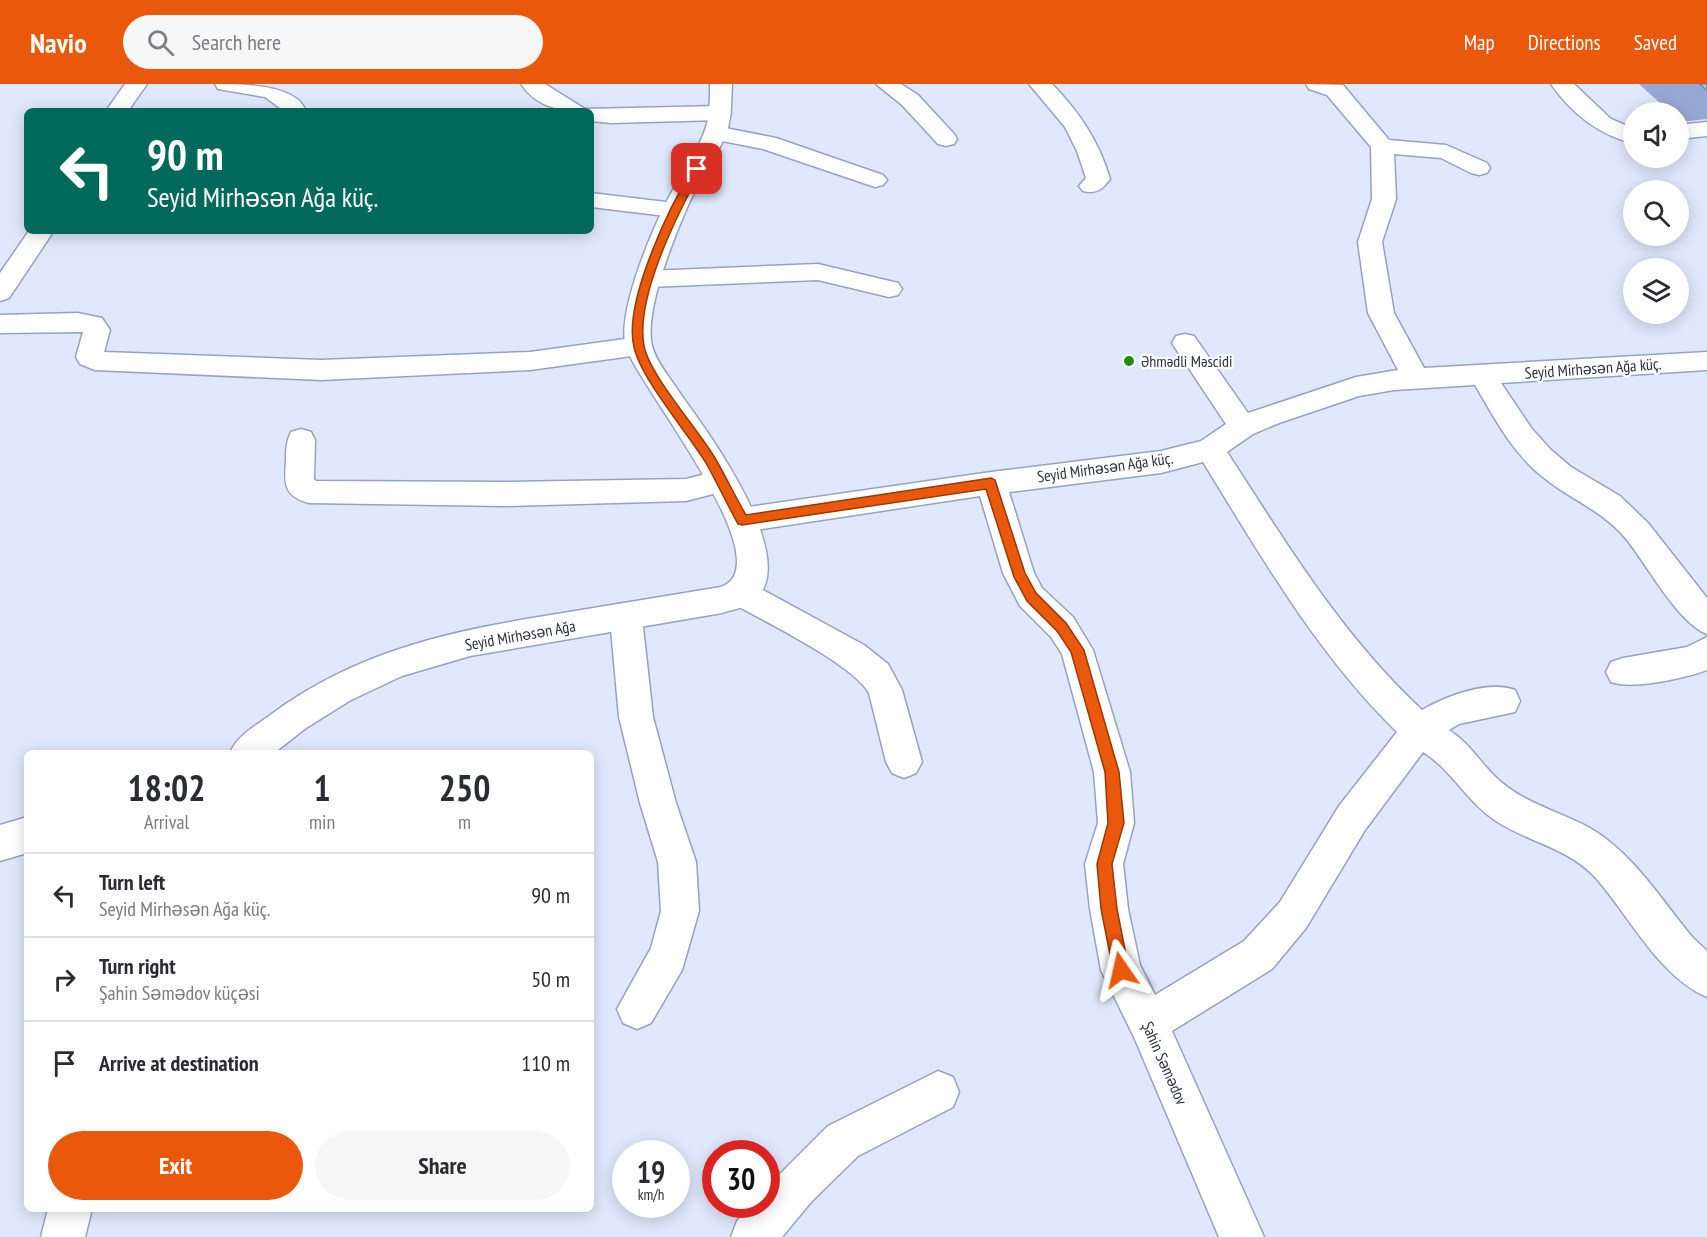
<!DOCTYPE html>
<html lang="en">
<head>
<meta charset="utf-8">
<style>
	:root { --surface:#fff; --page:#f7f7f7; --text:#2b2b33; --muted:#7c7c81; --line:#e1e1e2; --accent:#ea580c }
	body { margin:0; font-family:"PT Sans Narrow",sans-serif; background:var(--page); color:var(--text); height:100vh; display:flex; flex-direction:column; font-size:22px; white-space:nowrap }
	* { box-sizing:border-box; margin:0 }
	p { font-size:20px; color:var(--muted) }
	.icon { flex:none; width:33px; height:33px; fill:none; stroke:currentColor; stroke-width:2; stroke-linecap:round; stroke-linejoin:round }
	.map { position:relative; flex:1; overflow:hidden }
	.drawer { position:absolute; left:24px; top:666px; width:570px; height:462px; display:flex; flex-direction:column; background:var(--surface); border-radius:9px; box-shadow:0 3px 15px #0003 }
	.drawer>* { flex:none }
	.hud { position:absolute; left:24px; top:24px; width:570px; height:126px; border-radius:9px; box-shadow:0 3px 15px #0003; background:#00695c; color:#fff; overflow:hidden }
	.fabs { position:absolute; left:1623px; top:18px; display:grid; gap:12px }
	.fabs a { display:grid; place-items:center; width:66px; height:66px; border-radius:50%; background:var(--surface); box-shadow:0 3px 15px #0003; font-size:30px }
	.speed { position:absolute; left:612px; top:1056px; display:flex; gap:12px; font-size:30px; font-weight:700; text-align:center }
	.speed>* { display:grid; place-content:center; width:78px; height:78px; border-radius:50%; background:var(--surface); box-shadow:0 3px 15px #0003; line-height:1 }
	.speed small { font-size:15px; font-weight:400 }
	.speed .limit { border:9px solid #d22; background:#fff; color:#111 }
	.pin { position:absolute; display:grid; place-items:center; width:51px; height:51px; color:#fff; margin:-26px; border-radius:12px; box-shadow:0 3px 9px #0006 }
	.me { position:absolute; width:66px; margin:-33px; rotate:349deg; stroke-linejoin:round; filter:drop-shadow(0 0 4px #0008) }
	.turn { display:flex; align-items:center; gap:21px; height:126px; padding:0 24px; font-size:27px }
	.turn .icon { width:78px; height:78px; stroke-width:2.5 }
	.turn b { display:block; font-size:42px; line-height:51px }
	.eta { display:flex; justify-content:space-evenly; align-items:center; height:102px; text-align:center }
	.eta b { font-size:36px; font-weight:800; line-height:42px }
	.button { display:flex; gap:12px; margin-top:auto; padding:12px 24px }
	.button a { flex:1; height:69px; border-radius:36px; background:var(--accent); color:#fff; font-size:24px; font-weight:800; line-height:69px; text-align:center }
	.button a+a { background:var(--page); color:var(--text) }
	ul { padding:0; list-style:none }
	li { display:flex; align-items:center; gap:18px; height:84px; padding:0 24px; border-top:2px solid var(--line) }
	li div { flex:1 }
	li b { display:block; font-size:22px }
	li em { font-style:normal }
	header { display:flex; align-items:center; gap:36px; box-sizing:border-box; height:84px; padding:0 30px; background:var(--accent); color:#fff }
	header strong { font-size:28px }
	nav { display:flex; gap:33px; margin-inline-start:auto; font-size:21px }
	.search { width:420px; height:54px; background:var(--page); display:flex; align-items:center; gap:15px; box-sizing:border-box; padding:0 21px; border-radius:33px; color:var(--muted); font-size:22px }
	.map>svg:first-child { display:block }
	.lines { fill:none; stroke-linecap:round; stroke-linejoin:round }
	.minor-casing { stroke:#95a2c3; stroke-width:3 }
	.tertiary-casing { stroke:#95a2c3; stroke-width:3 }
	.minor { fill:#fff; fill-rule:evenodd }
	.tertiary { fill:#fff; fill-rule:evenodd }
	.wall { fill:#96a8d4 }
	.building { fill:#afc3f6; stroke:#7a88ac; stroke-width:1.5 }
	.route { fill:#ea580c; stroke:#983908; stroke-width:1.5 }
	.poi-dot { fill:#218d0e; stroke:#fff; stroke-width:2 }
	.labels { text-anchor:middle; stroke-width:4.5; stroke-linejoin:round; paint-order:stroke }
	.poi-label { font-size:16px; fill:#2c313e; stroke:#fff; text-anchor:start }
	.street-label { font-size:16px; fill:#2c313e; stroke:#fff }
</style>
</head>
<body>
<header>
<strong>Navio</strong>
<div class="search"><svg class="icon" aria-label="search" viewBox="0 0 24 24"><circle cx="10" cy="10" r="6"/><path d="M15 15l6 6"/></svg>Search here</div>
<nav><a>Map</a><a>Directions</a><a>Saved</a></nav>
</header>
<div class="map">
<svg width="1707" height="1153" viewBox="0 0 1707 1153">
	<rect width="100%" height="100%" fill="#dfe8fc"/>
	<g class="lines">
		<g class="minor-casing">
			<g id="minor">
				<polygon points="125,0 147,0 128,27 106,27"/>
				<path d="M215,0C241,0 296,0 306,27H284L265,13L218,5Z"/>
				<path d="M521,0H545L585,25L720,22L728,24L731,29L728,34L720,36L611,39L591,37V27C563,27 539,26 521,0Z"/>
				<polygon points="876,0 901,0 918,11 954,50 957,55 954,60 946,62 938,60 902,21"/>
				<path d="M1029,0H1052C1079,28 1099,57 1110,95C1102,106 1096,110 1083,107L1079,102L1086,94L1077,67L1065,43Z"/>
				<path d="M1306,0L1343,1L1389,56L1446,61L1487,79L1490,84L1487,89L1479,91L1471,89L1441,74L1394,70L1396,115L1382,158L1394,229L1424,284L1707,268V286L1501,299L1532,345L1551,366L1571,383L1620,412L1648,439L1707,514V550C1679,540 1647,481 1627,456C1604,427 1571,416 1543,393C1513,370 1494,333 1475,301L1394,306L1359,312L1279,339L1253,350L1227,368C1286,459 1342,552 1422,626C1446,612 1488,596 1515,606L1520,617L1515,628L1459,640L1449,646C1470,659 1482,682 1501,698C1527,720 1560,728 1590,744C1633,769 1662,817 1693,854L1707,867V913C1659,893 1629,831 1595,793C1568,764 1528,758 1496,737C1467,718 1452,686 1423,668L1365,746L1306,844L1272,885L1172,947L1264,1153H1219L1134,953L1101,886L1090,825L1085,780L1098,739L1094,688L1062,570L1051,553L1020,522L1003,489L980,412L742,448L731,444L727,436L731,428L742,424L991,388L1161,367L1201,357L1226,340L1172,259L1176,252L1185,250L1194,252L1248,329L1356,293L1398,286L1368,229L1358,158L1372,115L1371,63L1327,11L1309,5ZM1203,378C1261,472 1317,570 1397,648L1339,722L1280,818L1244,857L1155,911L1140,881L1128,825L1123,780L1134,739L1130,688L1093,566L1073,533L1042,504L1034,489L1009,408L1161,389Z"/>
				<path d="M1551,0H1574L1611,35L1634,45V59C1600,52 1571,29 1551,0Z"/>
				<polygon points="1707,38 1707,52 1678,55 1678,41"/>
				<polygon points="715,42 776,54 883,91 887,96 883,101 875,103 763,65 707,54 704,49 707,44"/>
				<polygon points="591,109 674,119 682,121 686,126 682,131 674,133 591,123"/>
				<polygon points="29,147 49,147 51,151 9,214 0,217 0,189"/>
				<polygon points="818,180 898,199 902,205 898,211 889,213 818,196 648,203 639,201 635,195 639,189 648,187"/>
				<polygon points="78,229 102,234 110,246 104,268 321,276 530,268 639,253 648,255 652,262 648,269 639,271 530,286 321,296 95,286 80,280 76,273 83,248 0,249 0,231"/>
				<path d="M301,345L311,348L315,356L314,395L316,397L504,398L686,395L722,386L732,389L737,397L732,405L686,417L504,422L309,419C284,412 284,400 286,377C286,367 286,358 291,348Z"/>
				<path d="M741,496L752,500L864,561L888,580L902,606L922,678L916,689L904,694L892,689L886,678L869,609C853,580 762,536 730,518L725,509L730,500Z"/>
				<polygon points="626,520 637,524 642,534 653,633 676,719 696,778 699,827 682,886 651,939 637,945 623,939 617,925 651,864 661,827 658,778 640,719 619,633 610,534 615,524"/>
				<path d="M1707,553V586C1685,594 1633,606 1611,598L1606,588L1611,578L1623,574L1687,563Z"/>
				<polygon points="27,733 27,769 0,777 0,741"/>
				<polygon points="938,987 953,993 959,1008 953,1023 858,1072 811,1118 782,1153 731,1153 737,1137 752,1120 766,1120 766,1104 828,1042"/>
			</g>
		</g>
		<g class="tertiary-casing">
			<g id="tertiary">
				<path d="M710,0H732C731,17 732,34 726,50C715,76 697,100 686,126C672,159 644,228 652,262C656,277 667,290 675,302C690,324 707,346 721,369C741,401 794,488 752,518C744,524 731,526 722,529L470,572L402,592L351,616L306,644L274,669H230C237,652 254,643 269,632C358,565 456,546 563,529C616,520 668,512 721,503C785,480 637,300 626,263C617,231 648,156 663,125C675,99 693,76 704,49C710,34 710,16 710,0Z"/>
				<polygon points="48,1125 92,1125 85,1153 41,1153"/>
			</g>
		</g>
		<use href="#minor" class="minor"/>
		<use href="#tertiary" class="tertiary"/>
	</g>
	<polygon class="wall" points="1639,0 1707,0 1707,35 1681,38 1678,36 1678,28 1670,28"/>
	<polygon class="building" points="1700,0 1707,0 1707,5 1706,6"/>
	<path class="route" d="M694,83L702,85C679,127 635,213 644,262C650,292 698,345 715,374C726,393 735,412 746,431L991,394L995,396L1025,489L1036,509L1066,539L1084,566L1119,688L1124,739L1112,780L1117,825L1129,886L1127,892L1121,894L1115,892L1113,886L1101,825L1097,780L1108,739L1105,688L1071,568L1057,547L1027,517L1014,493L986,405L742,441L738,440C727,420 717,399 706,379C687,348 641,295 634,263C623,218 670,121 694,83Z"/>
	<circle class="poi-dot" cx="1129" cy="277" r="6"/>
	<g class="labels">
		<g class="poi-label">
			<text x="1141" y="283">Әhmәdli Mәscidi</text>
		</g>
		<g class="street-label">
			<text transform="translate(1593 284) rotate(-4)" y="6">Seyid Mirhəsən Ağa küç.</text>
			<text transform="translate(1105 383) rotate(-8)" y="6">Seyid Mirhəsən Ağa küç.</text>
			<text transform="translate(520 551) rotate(-10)" y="6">Seyid Mirhəsən Ağa</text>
			<text transform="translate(1165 979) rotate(66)" y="6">Şahin Səmədov</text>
		</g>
	</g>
</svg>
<div class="fabs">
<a><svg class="icon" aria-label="sound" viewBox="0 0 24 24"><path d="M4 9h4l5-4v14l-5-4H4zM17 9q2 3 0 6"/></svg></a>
<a><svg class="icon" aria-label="search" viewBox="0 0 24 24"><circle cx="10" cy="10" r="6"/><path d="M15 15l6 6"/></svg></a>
<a><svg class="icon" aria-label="layers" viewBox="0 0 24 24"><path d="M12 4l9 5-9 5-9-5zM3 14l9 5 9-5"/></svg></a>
</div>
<div class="speed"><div>19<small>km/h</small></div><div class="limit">30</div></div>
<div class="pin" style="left:697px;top:85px;background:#d93025"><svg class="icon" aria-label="arrive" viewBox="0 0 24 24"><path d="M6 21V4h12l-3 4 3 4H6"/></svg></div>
<svg class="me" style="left:1121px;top:886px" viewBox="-20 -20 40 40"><path d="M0-17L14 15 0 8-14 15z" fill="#ea580c" stroke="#fff" stroke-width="4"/></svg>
<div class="hud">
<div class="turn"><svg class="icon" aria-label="left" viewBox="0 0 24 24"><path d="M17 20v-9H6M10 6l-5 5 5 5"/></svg><div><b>90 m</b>Seyid Mirhəsən Ağa küç.</div></div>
</div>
<section class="drawer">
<div class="eta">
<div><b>18:02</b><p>Arrival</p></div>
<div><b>1</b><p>min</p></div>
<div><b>250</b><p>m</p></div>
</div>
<ul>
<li><svg class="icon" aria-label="left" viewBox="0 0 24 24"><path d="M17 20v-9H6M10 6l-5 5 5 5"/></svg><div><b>Turn left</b><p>Seyid Mirhəsən Ağa küç.</p></div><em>90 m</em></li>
<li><svg class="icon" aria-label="right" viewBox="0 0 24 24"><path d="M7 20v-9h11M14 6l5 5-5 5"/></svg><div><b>Turn right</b><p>Şahin Səmədov küçəsi</p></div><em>50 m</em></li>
<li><svg class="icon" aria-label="arrive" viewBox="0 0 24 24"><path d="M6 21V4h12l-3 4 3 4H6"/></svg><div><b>Arrive at destination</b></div><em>110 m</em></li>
</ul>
<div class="button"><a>Exit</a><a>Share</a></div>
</section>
</div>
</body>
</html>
